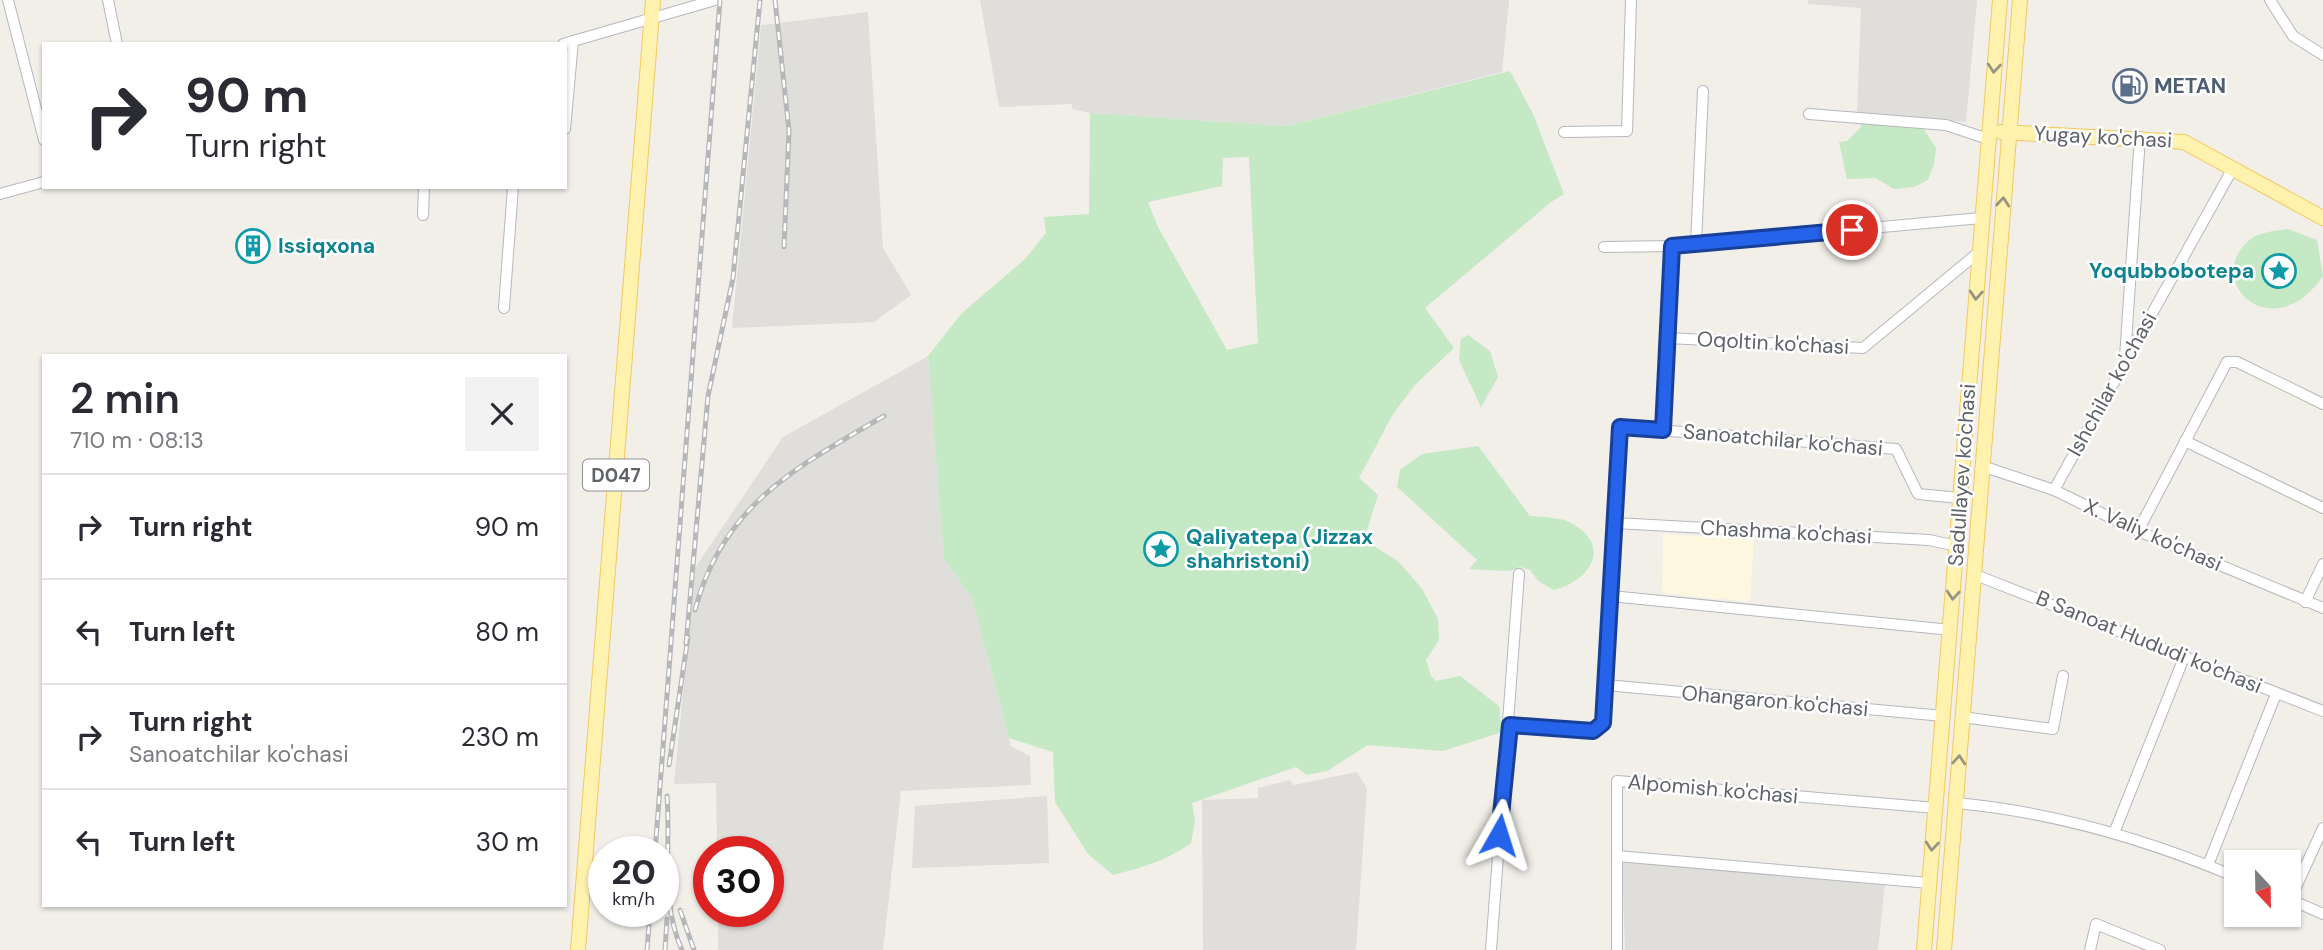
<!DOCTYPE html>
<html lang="en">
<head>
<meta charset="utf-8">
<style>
	:root { --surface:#fff; --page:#f2f2f3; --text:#2b2b33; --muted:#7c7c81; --line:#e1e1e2 }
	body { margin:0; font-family:"DM Sans",sans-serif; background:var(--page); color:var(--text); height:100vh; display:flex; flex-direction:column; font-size:26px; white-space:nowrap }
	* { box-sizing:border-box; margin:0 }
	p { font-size:23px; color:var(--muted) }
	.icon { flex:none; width:38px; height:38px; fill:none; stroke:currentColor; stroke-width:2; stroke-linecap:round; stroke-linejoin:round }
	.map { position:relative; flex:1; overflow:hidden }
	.details { position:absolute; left:42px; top:354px; width:525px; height:553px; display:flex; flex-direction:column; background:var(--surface); border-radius:0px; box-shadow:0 2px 5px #0004 }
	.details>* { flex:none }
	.hud { position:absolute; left:42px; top:42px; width:525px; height:147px; border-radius:0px; box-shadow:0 2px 5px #0004; background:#fff; color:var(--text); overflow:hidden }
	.needle { width:46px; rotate:158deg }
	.fabs { position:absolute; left:2224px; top:850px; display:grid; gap:14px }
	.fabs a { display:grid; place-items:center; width:77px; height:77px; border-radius:0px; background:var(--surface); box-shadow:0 2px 5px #0004; font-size:35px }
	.speed { position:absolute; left:588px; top:836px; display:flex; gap:14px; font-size:35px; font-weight:700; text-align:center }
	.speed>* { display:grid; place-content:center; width:91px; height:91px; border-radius:50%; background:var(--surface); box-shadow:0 2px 5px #0004; line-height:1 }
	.speed small { font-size:18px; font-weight:400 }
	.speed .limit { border:10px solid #d22; background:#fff; color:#111 }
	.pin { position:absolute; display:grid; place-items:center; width:60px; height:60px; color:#fff; margin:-30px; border:4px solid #fff; border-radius:50%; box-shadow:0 2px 7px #0007 }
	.me { position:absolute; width:77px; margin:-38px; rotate:6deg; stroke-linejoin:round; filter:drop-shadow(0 0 5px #0008) }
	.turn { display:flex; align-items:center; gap:24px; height:147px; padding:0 28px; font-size:32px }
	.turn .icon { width:91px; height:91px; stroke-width:2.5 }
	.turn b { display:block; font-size:49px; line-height:60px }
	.round { display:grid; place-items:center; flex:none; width:74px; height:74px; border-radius:0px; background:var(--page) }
	.overview { display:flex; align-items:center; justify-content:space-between; height:119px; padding:0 28px }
	h1 { font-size:42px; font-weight:600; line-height:52px }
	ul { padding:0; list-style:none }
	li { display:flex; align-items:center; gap:21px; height:105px; padding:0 28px; border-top:2px solid var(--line) }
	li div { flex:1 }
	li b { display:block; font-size:26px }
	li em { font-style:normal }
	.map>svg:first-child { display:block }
	.commercial { fill:#fef7e0 }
	.industrial { fill:#e0deda }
	.green { fill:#c5e8c5; fill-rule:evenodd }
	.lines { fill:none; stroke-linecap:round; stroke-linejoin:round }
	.minor-casing { stroke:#b5b8bc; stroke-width:12 }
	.major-casing { stroke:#f2c960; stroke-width:16 }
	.minor { stroke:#fff; stroke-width:10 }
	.major { stroke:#fff2af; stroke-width:14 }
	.rail-casing { stroke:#b6b7b8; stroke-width:5 }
	.rail { stroke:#fff; stroke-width:2.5; stroke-dasharray:8; stroke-linecap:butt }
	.oneway { stroke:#979581 }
	.route-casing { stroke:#184099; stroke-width:18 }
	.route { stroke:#2563eb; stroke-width:12 }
	.labels { text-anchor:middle; stroke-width:5; stroke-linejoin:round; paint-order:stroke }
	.shield { fill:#fff; stroke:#8f9295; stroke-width:2 }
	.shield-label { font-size:19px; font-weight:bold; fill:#5f6368 }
	.service-label { font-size:21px; font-weight:bold; fill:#4e5e75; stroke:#fff; text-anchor:start }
	.street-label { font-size:21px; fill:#5f6368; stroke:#fff }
	.culture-label { font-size:21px; font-weight:bold; fill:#0d838f; stroke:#fff; text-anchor:start }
</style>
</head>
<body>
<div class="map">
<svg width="2323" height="950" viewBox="0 0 2323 950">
	<rect width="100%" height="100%" fill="#f1efe8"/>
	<polygon class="commercial" points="1663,534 1754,539 1750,602 1662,593"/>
	<g class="industrial">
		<polygon points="980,0 1509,0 1502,72 1286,126 1090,113 1072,109 1072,104 999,107"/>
		<polygon points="1808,0 1977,0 1966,122 1857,112 1861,8 1808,4"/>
		<polygon points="868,12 883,248 911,295 874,322 732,328 761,25"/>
		<polygon points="928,356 944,559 972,598 1011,746 1030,756 1031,785 901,791 883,950 718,950 718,912 768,912 768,852 717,852 716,783 674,784 695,568 783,437"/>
		<polygon points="1357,772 1367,789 1356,950 1203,950 1202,800 1258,798 1258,788 1290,780 1293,785"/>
		<polygon points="1047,796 1049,863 912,868 915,806"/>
		<polygon points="1622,859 1885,883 1878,950 1625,950"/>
	</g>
	<g class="green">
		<path d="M1510,71L1533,114L1564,194L1551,202L1425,308L1454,348L1415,385L1393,414L1359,478L1378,495L1364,540L1398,561L1422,589L1438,619L1439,640L1426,660L1431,676L1436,681L1460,676L1499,706L1502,732L1443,751L1368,745L1327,771L1307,775L1296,767L1192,803L1195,821L1191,843C1168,860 1141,868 1113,875L1088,854L1055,802L1053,752L1009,738L972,598L944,559L928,356L961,314L1025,259L1046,233L1044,217L1089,214L1090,113L1286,126ZM1249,157L1258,343L1227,350L1158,227L1148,202L1222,186L1223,158Z"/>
		<polygon points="1861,123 1922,126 1936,148 1934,164 1928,180 1914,187 1894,189 1876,178 1847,179 1839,142 1847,141 1861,127"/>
		<path d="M2288,229L2317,240L2323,276C2274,348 2204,284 2247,242C2257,232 2275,231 2288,229Z"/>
		<polygon points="1468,335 1490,351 1498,377 1481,407 1459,360 1461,339"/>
		<path d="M1478,446L1530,516C1541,517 1558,517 1569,522C1613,544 1592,580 1554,590L1538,581L1530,570L1520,567L1510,571L1469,569L1477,560L1397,487L1400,470L1422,454Z"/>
	</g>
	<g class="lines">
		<g class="minor-casing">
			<g id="minor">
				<polyline points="8,0 44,140"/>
				<polyline points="108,0 117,44"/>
				<polyline points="2270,0 2293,36 2323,55"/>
				<polyline points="563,44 715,0"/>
				<polyline points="1809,114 1946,125 1988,139"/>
				<polyline points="565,129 573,41"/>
				<polyline points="1564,132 1627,131 1631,0"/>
				<polyline points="0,194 44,182"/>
				<polyline points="423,215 424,187"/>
				<polyline points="1696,243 1703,91"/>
				<polyline points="1672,246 1668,338 1863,348 1979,252"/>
				<polyline points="1604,247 1672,246 1981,218"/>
				<polyline points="504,308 513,187"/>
				<polyline points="2125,357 2140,137"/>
				<polyline points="1663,430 1668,338"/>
				<polyline points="2185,441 2323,508"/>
				<polyline points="1982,466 2054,490 2138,531 2323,608"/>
				<polyline points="2054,490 2233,168"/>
				<polyline points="1615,523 1929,540 1957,546"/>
				<polyline points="2138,531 2227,362 2237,362 2323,404"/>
				<polyline points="1973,574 2323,711"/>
				<polyline points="1611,596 1951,630"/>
				<polyline points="2305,602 2323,564"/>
				<polyline points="1606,685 1943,716"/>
				<polyline points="1962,717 2053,729 2063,676"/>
				<polyline points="1510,725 1593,731 1603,723 1620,427 1896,449 1918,494 1960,498"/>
				<path d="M1956,803C2054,812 2146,839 2236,877"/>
				<polyline points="2114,833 2185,655"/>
				<polyline points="1617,856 1929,883"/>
				<polyline points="2208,865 2276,694"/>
				<polyline points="2289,899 2323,914"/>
				<polyline points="2290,900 2323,828"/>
				<polyline points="1491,950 1519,574"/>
				<polyline points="1617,950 1617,781 1936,808"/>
				<polyline points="2090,950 2096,924 2160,950"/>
			</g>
		</g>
		<g class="major-casing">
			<g id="major">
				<polyline points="2001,132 2184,142 2323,218"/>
				<polyline points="578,950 653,0"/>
				<polyline points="1924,950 2000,0"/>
				<polyline points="1944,950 2020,0"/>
			</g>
		</g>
		<use href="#minor" class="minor"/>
		<use href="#major" class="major"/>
		<g class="rail-casing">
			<g id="rail">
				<polyline points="775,0 789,131 784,247"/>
				<path d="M695,610C723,504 797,467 884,416"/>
				<polyline points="686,644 708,396 733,278 760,0"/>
				<polyline points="669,765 688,637"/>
				<path d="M667,796C671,846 660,902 682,950"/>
				<polyline points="655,852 720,0"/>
				<polyline points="680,910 694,950"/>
				<polyline points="647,950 650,912"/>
				<polyline points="665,950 667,919"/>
			</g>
		</g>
		<use href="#rail" class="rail"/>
	</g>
	<defs><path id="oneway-chevron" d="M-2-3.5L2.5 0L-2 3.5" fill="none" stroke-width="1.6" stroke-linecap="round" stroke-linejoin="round" transform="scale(1.75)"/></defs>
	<g class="oneway">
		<use href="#oneway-chevron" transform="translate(1994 68) rotate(95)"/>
		<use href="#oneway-chevron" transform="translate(2003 202) rotate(-85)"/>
		<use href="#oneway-chevron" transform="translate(1976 295) rotate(94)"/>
		<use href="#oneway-chevron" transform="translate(1953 595) rotate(94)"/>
		<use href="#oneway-chevron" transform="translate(1959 760) rotate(-86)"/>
		<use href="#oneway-chevron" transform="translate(1932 846) rotate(95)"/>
	</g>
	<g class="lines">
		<g class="route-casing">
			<polyline id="route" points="1499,835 1510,725 1593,731 1603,723 1620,427 1663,430 1672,246 1852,230"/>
		</g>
		<use href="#route" class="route"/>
	</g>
	<defs>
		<g id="fuel-ring" transform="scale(1.75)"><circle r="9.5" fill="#fff" stroke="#5c6f8a" stroke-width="1.5"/><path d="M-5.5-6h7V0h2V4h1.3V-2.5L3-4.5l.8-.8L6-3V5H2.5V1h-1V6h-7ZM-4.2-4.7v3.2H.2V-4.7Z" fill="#5c6f8a"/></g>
		<g id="building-ring" transform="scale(1.75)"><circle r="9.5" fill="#fff" stroke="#0f9aa8" stroke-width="1.5"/><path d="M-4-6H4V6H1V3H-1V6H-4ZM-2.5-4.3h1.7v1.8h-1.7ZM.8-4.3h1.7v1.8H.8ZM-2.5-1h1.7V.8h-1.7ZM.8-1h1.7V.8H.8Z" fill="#0f9aa8"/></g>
		<g id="sight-ring" transform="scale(1.75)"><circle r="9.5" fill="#fff" stroke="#0f9aa8" stroke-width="1.5"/><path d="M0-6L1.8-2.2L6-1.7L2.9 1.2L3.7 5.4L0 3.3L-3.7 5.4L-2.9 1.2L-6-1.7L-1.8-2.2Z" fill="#0f9aa8"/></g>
	</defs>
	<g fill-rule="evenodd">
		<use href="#fuel-ring" x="2130" y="86"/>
		<use href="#building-ring" x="253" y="246"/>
		<use href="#sight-ring" x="2279" y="271"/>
		<use href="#sight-ring" x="1161" y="549"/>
	</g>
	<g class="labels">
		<rect class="shield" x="583" y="459.5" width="66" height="31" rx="5"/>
		<g class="shield-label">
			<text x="616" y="482">D047</text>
		</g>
		<g class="service-label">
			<text x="2154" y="93">METAN</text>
		</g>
		<g class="street-label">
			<text transform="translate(2103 137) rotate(3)" y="7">Yugay ko'chasi</text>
			<text transform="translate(1773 343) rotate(3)" y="7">Oqoltin ko'chasi</text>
			<text transform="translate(2112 384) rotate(-61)" y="7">Ishchilar ko'chasi</text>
			<text transform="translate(1783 440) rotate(5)" y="7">Sanoatchilar ko'chasi</text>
			<text transform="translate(1962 475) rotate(-86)" y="7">Sadullayev ko'chasi</text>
			<text transform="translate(1786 532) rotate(3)" y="7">Chashma ko'chasi</text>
			<text transform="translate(2153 535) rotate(24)" y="7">X. Valiy ko'chasi</text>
			<text transform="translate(2149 642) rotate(22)" y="7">B Sanoat Hududi ko'chasi</text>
			<text transform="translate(1775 701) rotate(5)" y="7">Ohangaron ko'chasi</text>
			<text transform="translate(1713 789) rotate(5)" y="7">Alpomish ko'chasi</text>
		</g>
		<g class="culture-label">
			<text x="278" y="253">Issiqxona</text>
			<text x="2254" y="278" text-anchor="end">Yoqubbobotepa</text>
			<text x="1186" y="544">Qaliyatepa (Jizzax<tspan x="1186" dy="24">shahristoni)</tspan></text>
		</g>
	</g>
</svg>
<div class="fabs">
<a><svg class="needle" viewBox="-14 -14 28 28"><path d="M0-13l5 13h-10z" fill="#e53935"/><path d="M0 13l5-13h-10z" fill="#7c7c81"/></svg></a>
</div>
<div class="speed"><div>20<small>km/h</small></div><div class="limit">30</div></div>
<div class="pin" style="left:1852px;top:230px;background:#d93025"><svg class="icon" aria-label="arrive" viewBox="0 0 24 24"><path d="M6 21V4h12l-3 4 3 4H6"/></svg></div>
<svg class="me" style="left:1499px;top:835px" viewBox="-20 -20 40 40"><path d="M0-17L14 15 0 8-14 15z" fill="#2563eb" stroke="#fff" stroke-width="4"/></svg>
<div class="hud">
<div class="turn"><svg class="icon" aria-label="right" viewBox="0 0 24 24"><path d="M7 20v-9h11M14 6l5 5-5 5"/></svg><div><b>90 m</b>Turn right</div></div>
</div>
<section class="details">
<div class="overview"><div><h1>2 min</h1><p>710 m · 08:13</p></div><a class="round"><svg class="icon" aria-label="close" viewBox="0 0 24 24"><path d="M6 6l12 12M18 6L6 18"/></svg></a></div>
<ul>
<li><svg class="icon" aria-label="right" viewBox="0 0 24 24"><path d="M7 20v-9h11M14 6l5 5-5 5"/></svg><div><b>Turn right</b></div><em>90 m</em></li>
<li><svg class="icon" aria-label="left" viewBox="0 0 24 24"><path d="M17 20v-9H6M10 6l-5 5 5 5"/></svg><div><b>Turn left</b></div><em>80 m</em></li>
<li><svg class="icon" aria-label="right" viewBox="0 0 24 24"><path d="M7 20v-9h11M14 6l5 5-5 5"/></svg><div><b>Turn right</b><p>Sanoatchilar ko'chasi</p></div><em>230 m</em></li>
<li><svg class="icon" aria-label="left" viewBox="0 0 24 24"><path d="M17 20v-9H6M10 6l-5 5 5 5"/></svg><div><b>Turn left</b></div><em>30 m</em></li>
</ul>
</section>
</div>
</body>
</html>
